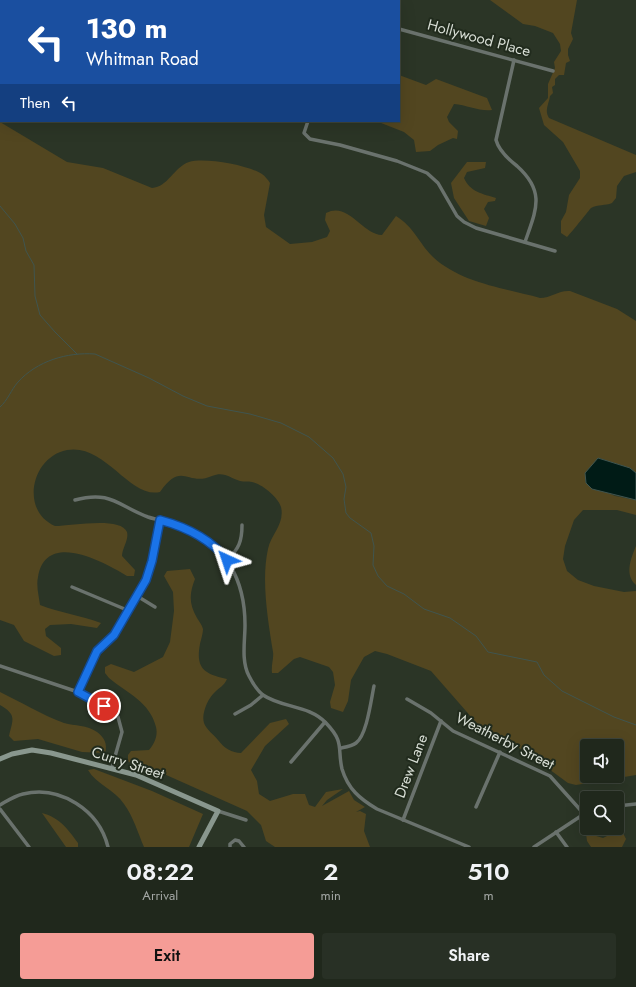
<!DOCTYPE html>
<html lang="en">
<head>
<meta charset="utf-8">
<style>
	:root { --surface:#20281c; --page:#283025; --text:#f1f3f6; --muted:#a2a6a3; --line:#3d443b; --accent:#f59c96 }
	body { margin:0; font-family:Jost,sans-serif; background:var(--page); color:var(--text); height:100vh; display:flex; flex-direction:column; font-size:15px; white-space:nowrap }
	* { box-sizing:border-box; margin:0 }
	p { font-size:13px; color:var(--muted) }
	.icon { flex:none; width:22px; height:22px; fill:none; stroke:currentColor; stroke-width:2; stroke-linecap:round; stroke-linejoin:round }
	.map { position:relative; height:847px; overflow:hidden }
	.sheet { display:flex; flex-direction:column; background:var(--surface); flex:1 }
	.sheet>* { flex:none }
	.banner { position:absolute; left:0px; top:0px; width:400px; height:122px; box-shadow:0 4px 16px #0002,0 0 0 1px var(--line); background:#1a4fa0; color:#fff; overflow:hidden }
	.tools { position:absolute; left:580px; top:739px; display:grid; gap:8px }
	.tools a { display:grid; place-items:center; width:44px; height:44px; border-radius:4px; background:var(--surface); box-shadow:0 4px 16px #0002,0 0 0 1px var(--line); font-size:20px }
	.pin { position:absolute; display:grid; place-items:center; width:34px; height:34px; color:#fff; margin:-17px; border:2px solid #fff; border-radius:50%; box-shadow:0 1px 4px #0007 }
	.me { position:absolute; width:44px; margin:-22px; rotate:318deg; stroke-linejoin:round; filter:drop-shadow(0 0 3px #0008) }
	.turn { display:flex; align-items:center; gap:14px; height:84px; padding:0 20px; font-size:18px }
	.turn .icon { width:52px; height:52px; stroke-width:2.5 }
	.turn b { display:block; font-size:28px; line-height:34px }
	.then { display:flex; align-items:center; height:38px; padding:0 20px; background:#0003; gap:8px; font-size:15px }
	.eta { display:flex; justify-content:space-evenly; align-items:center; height:68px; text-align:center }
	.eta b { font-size:24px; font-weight:600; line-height:28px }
	.action { display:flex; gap:8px; margin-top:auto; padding:8px 20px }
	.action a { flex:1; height:46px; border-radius:4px; background:var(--accent); color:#111; font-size:16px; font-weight:600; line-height:46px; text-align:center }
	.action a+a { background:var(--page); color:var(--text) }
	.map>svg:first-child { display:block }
	.green { fill:#524620; fill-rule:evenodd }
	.water { fill:#001b16; stroke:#40554f }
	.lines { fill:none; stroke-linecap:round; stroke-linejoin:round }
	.stream { stroke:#40554f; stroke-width:1 }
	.street { stroke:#6a726d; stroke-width:3.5 }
	.secondary { stroke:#89978e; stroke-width:5 }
	.route-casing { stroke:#114b97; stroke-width:10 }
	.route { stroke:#1a73e8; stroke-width:7 }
	.labels { text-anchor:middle; stroke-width:4; stroke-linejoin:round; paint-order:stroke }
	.street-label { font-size:15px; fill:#d7ddd4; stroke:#212b1d }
</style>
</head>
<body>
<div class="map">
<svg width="636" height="847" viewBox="0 0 636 847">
	<rect width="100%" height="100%" fill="#2b3526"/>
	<g class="green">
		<path d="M490,0H577L571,33L573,39L568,49V55L570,61L566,63L564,75H559L555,79V85L552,87L553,93L550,96C549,104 544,110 549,118L636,155V172L624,176L617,186L616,198L612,203C605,206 598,204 591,208C589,210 573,231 567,237L561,233V221L566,212L569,195L580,178V171L563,142L544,125L539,108L548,98V84L555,68L554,62L561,51L560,44L553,33L535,26L523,24Z"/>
		<path d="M399,75L426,85L436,79L487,98L492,110C481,112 467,105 454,104L447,117L449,122L458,131L457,139L453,138L438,145L430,151L416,152L414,140L404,132L376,121H399Z"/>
		<path d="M0,122L67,162L103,168L152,188C168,187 174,167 189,162C204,157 248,165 262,174C265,176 268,180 270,183L264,215L266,227L290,244L312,242L327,237L330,231L325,220L326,213C348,201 362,234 382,235L396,216C415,228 418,242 433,257C461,283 504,288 540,298C551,298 559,290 570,291L617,309L636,321V473L630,468L599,458L585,473L586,483L615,496L636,500V515L617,510H583L574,520L565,546L563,559L567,571L578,580L594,586L624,592L636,591V775L576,785L568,783L542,764L534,756L480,727L431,671L387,654L375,651L364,657L351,680L348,701L343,712L331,708L330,702L335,685L333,672L329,667L300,657L294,659L278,673H272C271,665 274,658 273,652C268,621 261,580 268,549C271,534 285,524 281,507C278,497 262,484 252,482C248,481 244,482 240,481C230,478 224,471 212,476C187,487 182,460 160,492C130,499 105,443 67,450C31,457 20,511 55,526C70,526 121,516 127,532C129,540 122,548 122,556L135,570L134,576H127C104,562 46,530 38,577C36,586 39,596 40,605C60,613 80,615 101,623L97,628L71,624L50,625L45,629L46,636L61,648V655L54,656L24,641L14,625L0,620ZM587,746H617V776H587Z"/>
		<path d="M467,162H486L485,168L467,172L464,178C470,192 483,194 496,198L495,201L488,202L484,209L489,218L486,226L469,221L454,198L451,183Z"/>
		<path d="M636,546V585C624,575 631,558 636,546Z"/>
		<path d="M190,569L195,579C189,594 189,604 197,618C199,621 202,625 203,629C203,633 201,640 200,644C195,670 206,674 227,679C224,686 220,687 215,692C208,698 201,714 204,723C206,729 214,735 218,740C224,748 232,753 241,753L270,723L286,719L289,724L265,746L251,770L257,781L259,794L270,801L293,794H305L309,805L315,807L326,792L343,789L327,800L322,806L349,791L354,800L365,807L356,812L360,811L366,814L364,831L370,847H275L266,841L261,825L247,811L164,774L138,770L128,761V755L131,751L149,750C155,743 158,735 156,727C150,702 127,693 109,678L105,673V667L111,664L134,672L163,657L170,642L174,611L173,592L164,576L167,571Z"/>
		<path d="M0,692C21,702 42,715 64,723C75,726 87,725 97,732C104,737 108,744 105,753L82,752L38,739L14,741L9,736C13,719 17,715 0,705Z"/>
		<path d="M94,769L152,791L203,814L189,847H144C138,833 133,816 124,804C115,790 96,784 88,770Z"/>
		<path d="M42,813C60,818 67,828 78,843V847H66Z"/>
		<polygon points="617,831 623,833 626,839 622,847 591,847 587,841 586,833 603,838"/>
	</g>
	<polygon class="water" points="598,458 630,468 636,473 636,500 592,489 586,483 585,473"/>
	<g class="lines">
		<g class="stream">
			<polyline points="0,206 15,224 23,238 26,251 34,265 35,296 40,315 55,332 77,354"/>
			<path d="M0,407C8,400 11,390 18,382C37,361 67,352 95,354L149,378L183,396L207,406L250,414L281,423L309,437L333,458L343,474L346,487L344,499L346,513L350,518L371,533L374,546L373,565L378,576L387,586L404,594L424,609L450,618L476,636L488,652L537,662L544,675L562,691L614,717L636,725"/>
		</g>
		<g class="street">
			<polyline points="356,1 356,0"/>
			<polyline points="399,29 553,71"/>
			<path d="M514,60L496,140C499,151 508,159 517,166C546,192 536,210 525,242"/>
			<polyline points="308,121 304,133 310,139 340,145 397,161 427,173 438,183 457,216 464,222 476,228 555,251"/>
			<path d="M75,500C111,490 118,506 148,517C160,521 172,522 183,527C226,544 245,580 245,625C245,641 241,661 249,676C252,682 258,691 263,695C282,708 309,705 326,723C345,743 337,747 342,769C348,789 360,799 377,809L469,847"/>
			<path d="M227,560C239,549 242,541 242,525"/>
			<polyline points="72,587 127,610"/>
			<polyline points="137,596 155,607"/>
			<polyline points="0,666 78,692 104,706 118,717 122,732 112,767"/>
			<polyline points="78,692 97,651 114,635 146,580 152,561 160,520"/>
			<polyline points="407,699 431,713 453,731 550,776 584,814"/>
			<polyline points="235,714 251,705 263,695"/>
			<path d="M341,748C346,747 352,746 356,743C367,735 371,700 374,686"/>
			<polyline points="291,762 325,722"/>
			<path d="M0,805C7,801 14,796 23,794C60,785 99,810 108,847"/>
			<polyline points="617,806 636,804"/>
			<polyline points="476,807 500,752"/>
			<polyline points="0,809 29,847"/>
			<polyline points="218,811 246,820"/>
			<polyline points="403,820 441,721"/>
			<polyline points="556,832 567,847"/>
			<polyline points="230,847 230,844 235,840 239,841 244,847"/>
			<polyline points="534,847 587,812"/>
		</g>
		<polyline class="secondary" points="0,759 12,754 32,750 51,753 136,775 218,811 199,847"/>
	</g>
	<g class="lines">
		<g class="route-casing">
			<path id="route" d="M104,706L78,692L97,651L114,635L146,580L152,561L160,520C186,527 210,538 227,560"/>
		</g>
		<use href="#route" class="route"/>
	</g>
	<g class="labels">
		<g class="street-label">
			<text transform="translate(479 38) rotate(15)" y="5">Hollywood Place</text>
			<text transform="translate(505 741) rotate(27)" y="5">Weatherby Street</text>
			<text transform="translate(128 763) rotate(18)" y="5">Curry Street</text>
			<text transform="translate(411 766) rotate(-69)" y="5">Drew Lane</text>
		</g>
	</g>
</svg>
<div class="tools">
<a><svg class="icon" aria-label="sound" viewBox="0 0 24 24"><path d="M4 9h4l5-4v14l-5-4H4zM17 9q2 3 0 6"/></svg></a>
<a><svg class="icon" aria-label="search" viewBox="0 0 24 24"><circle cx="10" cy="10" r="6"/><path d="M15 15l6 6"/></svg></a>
</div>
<div class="pin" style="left:104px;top:706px;background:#d93025"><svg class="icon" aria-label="arrive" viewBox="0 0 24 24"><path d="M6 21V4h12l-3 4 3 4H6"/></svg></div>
<svg class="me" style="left:227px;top:560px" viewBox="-20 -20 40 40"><path d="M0-17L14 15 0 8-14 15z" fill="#1a73e8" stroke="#fff" stroke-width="4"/></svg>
<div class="banner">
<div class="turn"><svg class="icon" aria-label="left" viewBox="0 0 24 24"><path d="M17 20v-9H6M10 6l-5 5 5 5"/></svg><div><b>130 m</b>Whitman Road</div></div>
<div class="then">Then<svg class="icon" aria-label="left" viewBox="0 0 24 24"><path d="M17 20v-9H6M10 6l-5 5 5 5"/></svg></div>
</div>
</div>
<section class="sheet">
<div class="eta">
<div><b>08:22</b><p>Arrival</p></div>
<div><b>2</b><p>min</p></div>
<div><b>510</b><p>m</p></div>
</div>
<div class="action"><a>Exit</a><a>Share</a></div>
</section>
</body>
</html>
